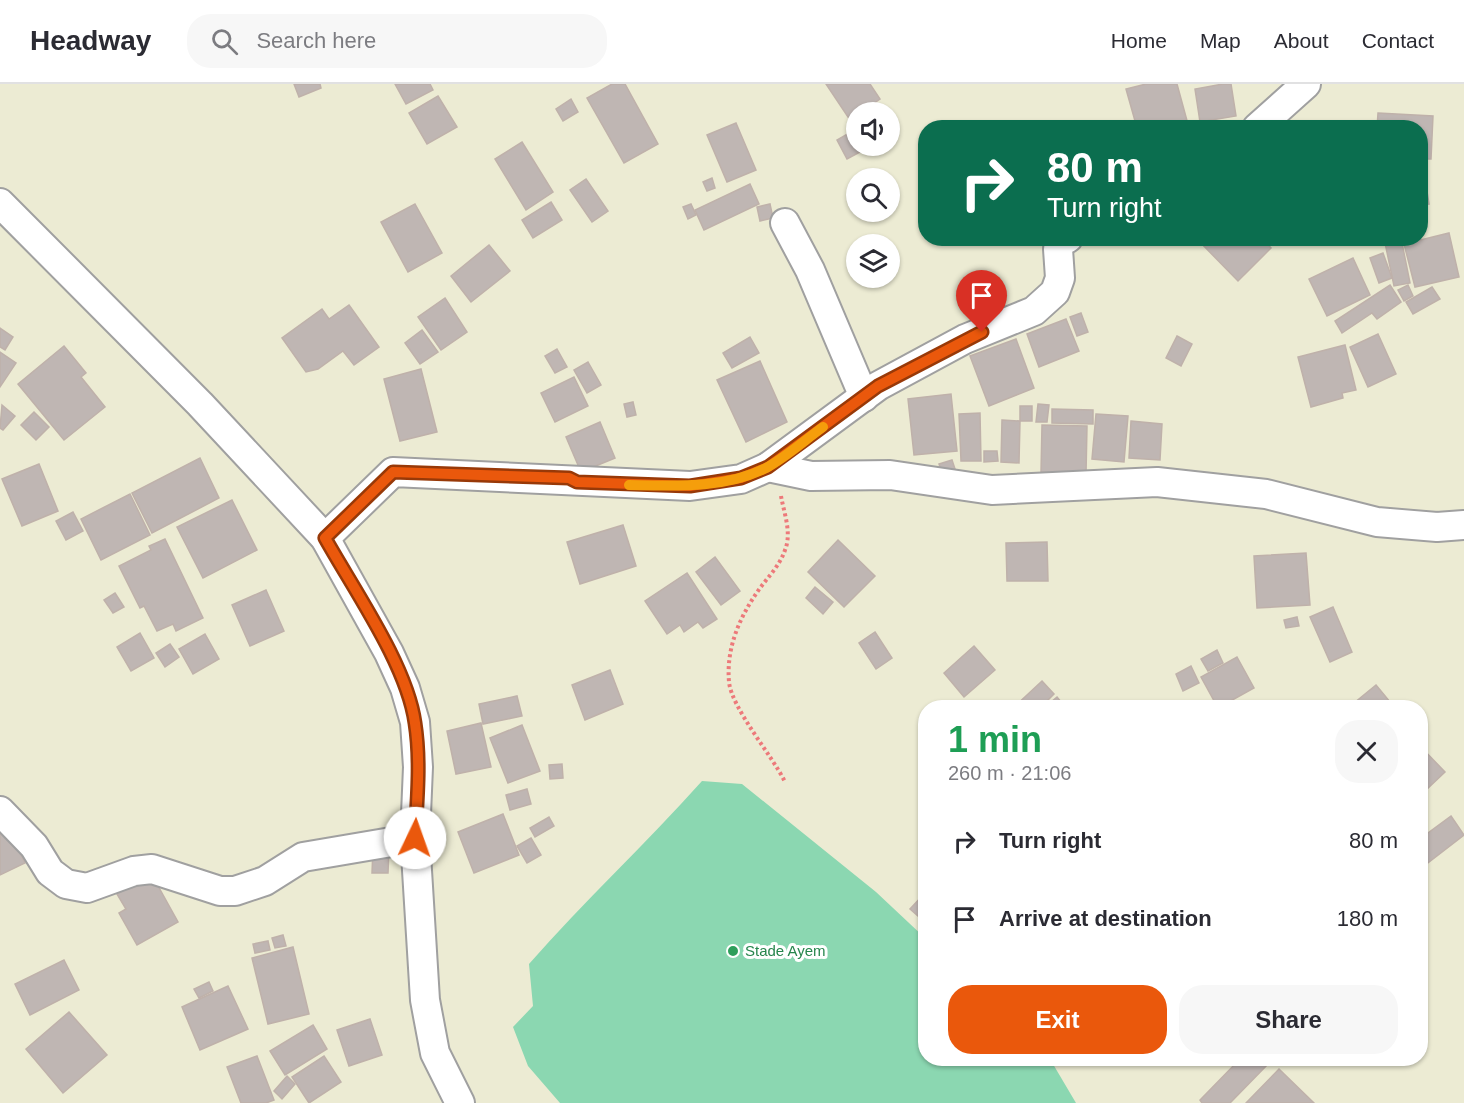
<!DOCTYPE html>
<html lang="en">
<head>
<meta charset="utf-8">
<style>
	:root { --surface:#fff; --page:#f7f7f7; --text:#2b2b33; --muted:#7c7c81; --line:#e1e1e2; --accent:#ea580c }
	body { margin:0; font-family:Arial,sans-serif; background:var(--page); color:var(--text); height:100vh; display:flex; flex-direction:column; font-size:22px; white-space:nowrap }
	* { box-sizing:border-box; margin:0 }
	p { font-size:20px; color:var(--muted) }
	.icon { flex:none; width:33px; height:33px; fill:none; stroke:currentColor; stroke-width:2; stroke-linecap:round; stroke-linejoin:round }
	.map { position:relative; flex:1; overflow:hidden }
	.details { position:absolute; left:918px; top:616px; width:510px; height:366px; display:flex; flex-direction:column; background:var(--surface); border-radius:24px; box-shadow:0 2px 4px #0004 }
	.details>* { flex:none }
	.guide { position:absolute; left:918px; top:36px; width:510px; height:126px; border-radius:24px; box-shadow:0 2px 4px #0004; background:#0b6e4f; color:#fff; overflow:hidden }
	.tools { position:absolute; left:846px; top:18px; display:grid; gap:12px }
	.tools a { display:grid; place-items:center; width:54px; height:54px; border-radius:50%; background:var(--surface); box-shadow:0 2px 4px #0004; font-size:30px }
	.pin { position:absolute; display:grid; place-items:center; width:51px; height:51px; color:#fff; margin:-62px -26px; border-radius:50% 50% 50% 0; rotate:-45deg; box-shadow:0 0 6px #0007 }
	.pin .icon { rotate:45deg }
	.me { position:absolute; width:66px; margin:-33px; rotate:3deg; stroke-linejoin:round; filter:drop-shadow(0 0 4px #0008) }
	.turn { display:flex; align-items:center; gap:21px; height:126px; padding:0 30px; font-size:27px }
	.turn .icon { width:78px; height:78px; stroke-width:2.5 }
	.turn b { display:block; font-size:42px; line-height:51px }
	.round { display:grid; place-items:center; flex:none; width:63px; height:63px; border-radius:24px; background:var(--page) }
	.overview { display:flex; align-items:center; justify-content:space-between; height:102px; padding:0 30px }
	h1 { font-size:36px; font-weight:700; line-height:45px; color:#1e9e55 }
	.button { display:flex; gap:12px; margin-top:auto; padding:12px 30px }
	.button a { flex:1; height:69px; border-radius:24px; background:var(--accent); color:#fff; font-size:24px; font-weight:700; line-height:69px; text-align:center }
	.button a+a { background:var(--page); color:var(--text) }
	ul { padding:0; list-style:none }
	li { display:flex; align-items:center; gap:18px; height:78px; padding:0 30px }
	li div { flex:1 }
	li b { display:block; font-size:22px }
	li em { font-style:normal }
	header { display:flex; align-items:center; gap:36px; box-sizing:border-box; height:84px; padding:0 30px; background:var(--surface); border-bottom:2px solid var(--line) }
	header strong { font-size:28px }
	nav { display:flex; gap:33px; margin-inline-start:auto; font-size:21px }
	.search { width:420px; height:54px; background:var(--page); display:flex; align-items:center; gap:15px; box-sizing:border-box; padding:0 21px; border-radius:24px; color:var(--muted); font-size:22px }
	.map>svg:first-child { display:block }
	.farmland { fill:#ecebd3; fill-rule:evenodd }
	.pitch { fill:#8bd7b1 }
	.building { fill:#bfb6b3; stroke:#bfb1aa; stroke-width:1.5 }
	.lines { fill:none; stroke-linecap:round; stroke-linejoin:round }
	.minor-casing { stroke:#a0a0a0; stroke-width:32 }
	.path { stroke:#ed797a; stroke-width:4; stroke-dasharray:3 3; stroke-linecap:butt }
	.minor { stroke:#fff; stroke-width:28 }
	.route-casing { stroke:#983908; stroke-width:15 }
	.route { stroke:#ea580c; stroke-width:10 }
	.slow { stroke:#f59e0b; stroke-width:10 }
	.leisure-dot { fill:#2e9e5b; stroke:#fff; stroke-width:2 }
	.labels { text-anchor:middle; stroke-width:6; stroke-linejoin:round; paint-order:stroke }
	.leisure-label { font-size:15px; fill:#27864d; stroke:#fff; text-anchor:start }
</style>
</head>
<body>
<header>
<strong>Headway</strong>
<div class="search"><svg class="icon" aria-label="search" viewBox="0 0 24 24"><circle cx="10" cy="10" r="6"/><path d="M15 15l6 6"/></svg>Search here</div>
<nav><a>Home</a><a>Map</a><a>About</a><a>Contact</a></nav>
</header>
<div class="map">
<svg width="1464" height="1019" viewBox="0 0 1464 1019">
	<rect width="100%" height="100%" fill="#efebe6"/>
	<path class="farmland" d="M0,0H1464V1019H0ZM856,28H890V62H856ZM926,44H1420V154H926ZM856,94H890V128H856ZM856,160H890V194H856ZM926,624H1420V975H926Z"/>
	<path class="pitch" d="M702,697L742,700L876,808L925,854L926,975H1050L1076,1019H560L528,982L513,943L533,922L529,880C584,817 646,760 702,697Z"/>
	<g class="building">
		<polygon points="294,0 320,0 321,4 299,13"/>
		<polygon points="395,0 430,0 433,6 406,20"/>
		<polygon points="612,0 625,0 658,60 624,79 587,14"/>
		<polygon points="826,0 870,0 880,15 861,28 856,28 850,36"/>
		<polygon points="1146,0 1177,0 1189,44 1137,44 1126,5"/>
		<polygon points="1223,0 1231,0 1236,32 1200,38 1195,5"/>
		<polygon points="438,12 457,43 427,60 409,29"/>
		<polygon points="571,15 578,28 563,37 556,25"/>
		<polygon points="1378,29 1433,32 1431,75 1420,75 1420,44 1377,44"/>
		<polygon points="736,39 756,86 727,98 707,51"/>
		<polygon points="856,45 856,62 871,62 847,75 837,56"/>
		<polygon points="522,58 553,108 526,126 495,75"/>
		<polygon points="712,94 715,104 707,107 703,98"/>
		<polygon points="586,95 608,127 592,138 570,106"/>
		<polygon points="1420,95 1425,95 1429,120 1420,121"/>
		<polygon points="750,100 759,120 704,146 695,126"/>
		<polygon points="551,118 562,136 533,154 522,136"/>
		<polygon points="415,120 442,169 408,188 381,138"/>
		<polygon points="691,120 696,131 688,135 683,123"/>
		<polygon points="770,120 773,134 760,137 757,123"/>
		<polygon points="1449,149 1459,193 1415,203 1404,160"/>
		<polygon points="1196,154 1262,154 1271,164 1238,197"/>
		<polygon points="1384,154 1401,154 1410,199 1394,202"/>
		<polygon points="489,161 510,187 471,218 451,192"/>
		<polygon points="1383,169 1392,194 1379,199 1370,174"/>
		<polygon points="1353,174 1370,211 1327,232 1309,195"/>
		<polygon points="1390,201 1401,218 1377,235 1372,229 1342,249 1335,237"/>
		<polygon points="1408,201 1413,212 1404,217 1398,206"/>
		<polygon points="1432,203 1440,215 1413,230 1406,218"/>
		<polygon points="445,214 467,248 441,266 418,233"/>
		<polygon points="349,221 379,263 354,281 343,267 318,285 306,288 282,254 322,225 329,235"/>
		<polygon points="1081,229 1088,248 1077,252 1070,233"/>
		<polygon points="1066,235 1079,267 1039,283 1027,250"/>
		<polygon points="0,244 13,253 5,266 0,263"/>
		<polygon points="422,246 438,268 420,280 405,259"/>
		<polygon points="1378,250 1396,290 1368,303 1350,263"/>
		<polygon points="1177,252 1192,260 1181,282 1166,274"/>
		<polygon points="750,253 759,269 732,284 723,269"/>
		<polygon points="1016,255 1034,304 989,322 970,272"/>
		<polygon points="1345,261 1356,306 1342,309 1343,314 1311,323 1298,273"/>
		<polygon points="64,262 86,289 81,293 105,323 64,356 18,300"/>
		<polygon points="557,265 567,283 555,289 545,272"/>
		<polygon points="0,268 16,279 0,303"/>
		<polygon points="760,277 787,338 746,358 717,296"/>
		<polygon points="588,278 601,301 587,309 574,286"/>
		<polygon points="421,285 437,348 400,357 384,295"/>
		<polygon points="574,293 588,322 555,338 541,309"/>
		<polygon points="951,310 957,367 914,371 908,315"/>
		<polygon points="633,318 636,331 627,333 624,320"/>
		<polygon points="1038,320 1049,321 1047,338 1036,338"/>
		<polygon points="2,321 15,332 3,346 0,344"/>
		<rect x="1020" y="322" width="12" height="15"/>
		<polygon points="1052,325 1093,326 1093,340 1052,339"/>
		<polygon points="34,328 49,343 36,356 21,341"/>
		<polygon points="980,329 981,377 961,377 959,330"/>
		<polygon points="1096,330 1128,332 1124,378 1092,375"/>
		<polygon points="1002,336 1020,337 1019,379 1001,378"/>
		<polygon points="1131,337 1162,340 1160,376 1129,374"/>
		<polygon points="600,338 615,374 581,388 566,353"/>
		<polygon points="1042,341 1087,342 1086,390 1041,388"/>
		<polygon points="984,367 997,367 998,377 984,378"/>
		<polygon points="200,374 219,414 152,449 132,409"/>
		<polygon points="952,376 956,388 943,392 939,380"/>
		<polygon points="39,380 58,427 22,442 2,395"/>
		<polygon points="130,410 150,451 101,476 81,435"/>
		<polygon points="232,416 257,466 203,494 177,443"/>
		<polygon points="73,428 83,447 66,456 56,437"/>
		<polygon points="623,441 636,482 580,500 567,458"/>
		<polygon points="165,455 203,534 176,547 173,540 157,547 144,522 140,524 119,482 151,466 149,462"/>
		<polygon points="838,456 875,492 844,523 808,488"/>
		<polygon points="1047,458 1048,497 1007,497 1006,459"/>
		<polygon points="1306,469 1310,521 1257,524 1254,472"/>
		<polygon points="715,473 740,507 721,521 696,488"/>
		<polygon points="687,489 717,535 703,544 698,538 684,548 680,541 667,550 645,517"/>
		<polygon points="815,503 833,518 823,530 806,514"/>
		<polygon points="266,506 284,547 250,562 232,521"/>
		<polygon points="115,509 124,523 113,529 104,516"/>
		<polygon points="1333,523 1352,568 1330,578 1310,533"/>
		<polygon points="1297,533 1299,542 1286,544 1284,536"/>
		<polygon points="875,548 892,574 876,585 859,559"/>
		<polygon points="140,549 154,574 131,587 117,563"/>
		<polygon points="205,550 219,575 193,590 179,565"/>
		<polygon points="170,560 179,573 165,583 156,569"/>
		<polygon points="974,562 995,586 964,613 944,589"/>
		<polygon points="1217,566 1223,579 1208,587 1201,575"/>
		<polygon points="1237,573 1254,604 1218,624 1201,593"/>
		<polygon points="1191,582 1199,599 1183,607 1176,590"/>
		<polygon points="610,586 623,620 585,636 572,601"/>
		<polygon points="1042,597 1054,610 1040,624 1013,624"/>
		<polygon points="1376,601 1395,624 1348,624"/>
		<polygon points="517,612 522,632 483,640 479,620"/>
		<polygon points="1057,613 1066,624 1044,624"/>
		<polygon points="481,639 491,683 456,690 447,647"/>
		<polygon points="522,641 540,687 508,699 490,654"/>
		<polygon points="1420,662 1445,688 1426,706 1420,701"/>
		<polygon points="562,680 563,694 550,695 549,681"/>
		<polygon points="527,705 531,720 510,726 506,711"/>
		<polygon points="503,730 519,771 474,789 458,748"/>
		<polygon points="1451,732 1464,751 1420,785 1420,755"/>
		<polygon points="549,733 554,742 535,753 530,744"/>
		<polygon points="8,744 25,779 0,791 0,748"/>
		<polygon points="531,754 541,771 527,779 517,762"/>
		<polygon points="373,764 389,765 388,789 372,789"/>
		<polygon points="152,791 178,838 137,861 119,829 126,825 117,810"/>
		<polygon points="926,808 926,839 910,825"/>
		<polygon points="283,851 286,862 275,864 272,854"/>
		<polygon points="268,857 270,866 255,869 253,860"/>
		<polygon points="293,863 309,930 268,940 252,874"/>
		<polygon points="64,876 79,906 30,931 15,900"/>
		<polygon points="209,898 213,907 199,914 194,905"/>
		<polygon points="228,902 248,945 200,966 182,923"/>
		<polygon points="69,928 107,971 63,1009 26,965"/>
		<polygon points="370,935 382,971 349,982 337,946"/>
		<polygon points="313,941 327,965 285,991 270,967"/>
		<polygon points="257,972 274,1016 266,1019 241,1019 227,983"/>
		<polygon points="324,972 341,998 309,1019 292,993"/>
		<polygon points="1240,975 1271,977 1230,1019 1202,1019 1200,1016"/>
		<polygon points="1279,985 1314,1019 1246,1019"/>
		<polygon points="287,992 295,1000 282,1015 274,1007"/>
	</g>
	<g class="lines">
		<g class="minor-casing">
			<g id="minor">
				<polyline points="1257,44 1306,0"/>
				<polyline points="0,119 200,320 325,454 389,569 405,604 415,638 418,683 415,754 425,916 435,969 460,1019"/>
				<polyline points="785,139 810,186 864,313"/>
				<polyline points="768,383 811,392 890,391 992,406 1157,398 1266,410 1377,438 1437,443 1464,441"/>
				<polyline points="325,454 393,388 690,402 741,395 768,383 878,302 965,255 1034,227 1055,208 1060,194 1058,165 1061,158 1068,154"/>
				<polyline points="0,727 34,762 50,788 66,800 87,804 134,787 152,785 220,807 235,807 265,797 303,773 415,754"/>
			</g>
		</g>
		<path class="path" d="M781,412C784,429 792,449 785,466C780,481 769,492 760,504C740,532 726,563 729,598C732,625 772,671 785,698"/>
		<use href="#minor" class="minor"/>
	</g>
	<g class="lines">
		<g class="route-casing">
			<path id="route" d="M415,754C417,716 421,677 415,639C407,581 354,506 325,454L393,388L569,394L577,398L690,402L741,394L768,383L878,302L982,248"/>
		</g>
		<use href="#route" class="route"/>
		<path class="slow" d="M629,401C675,402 724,405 766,384C786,373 805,356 823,343"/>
	</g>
	<circle class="leisure-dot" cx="733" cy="867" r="6"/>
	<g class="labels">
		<g class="leisure-label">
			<text x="745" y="872">Stade Ayem</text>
		</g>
	</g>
</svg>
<div class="tools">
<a><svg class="icon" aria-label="sound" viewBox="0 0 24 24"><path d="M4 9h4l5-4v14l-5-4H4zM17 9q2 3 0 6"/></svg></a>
<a><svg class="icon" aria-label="search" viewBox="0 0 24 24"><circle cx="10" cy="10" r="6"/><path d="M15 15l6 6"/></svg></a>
<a><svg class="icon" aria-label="layers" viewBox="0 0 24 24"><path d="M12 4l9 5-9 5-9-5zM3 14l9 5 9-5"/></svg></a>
</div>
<div class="pin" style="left:982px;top:248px;background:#d93025"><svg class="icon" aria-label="arrive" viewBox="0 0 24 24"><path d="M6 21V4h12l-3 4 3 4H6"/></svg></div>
<svg class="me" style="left:415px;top:754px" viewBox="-20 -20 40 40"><circle r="19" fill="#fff"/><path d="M0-13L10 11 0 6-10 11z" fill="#ea580c"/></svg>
<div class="guide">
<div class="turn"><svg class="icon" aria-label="right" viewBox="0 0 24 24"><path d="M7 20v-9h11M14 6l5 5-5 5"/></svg><div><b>80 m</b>Turn right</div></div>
</div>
<section class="details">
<div class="overview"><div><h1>1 min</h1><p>260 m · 21:06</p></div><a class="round"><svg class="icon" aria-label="close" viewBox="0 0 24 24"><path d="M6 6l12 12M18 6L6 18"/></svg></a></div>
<ul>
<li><svg class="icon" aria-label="right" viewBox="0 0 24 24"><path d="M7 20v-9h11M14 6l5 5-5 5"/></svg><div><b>Turn right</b></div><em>80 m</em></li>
<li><svg class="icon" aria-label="arrive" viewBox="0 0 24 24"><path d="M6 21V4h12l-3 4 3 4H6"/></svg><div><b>Arrive at destination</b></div><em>180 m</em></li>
</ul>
<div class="button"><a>Exit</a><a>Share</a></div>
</section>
</div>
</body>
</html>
